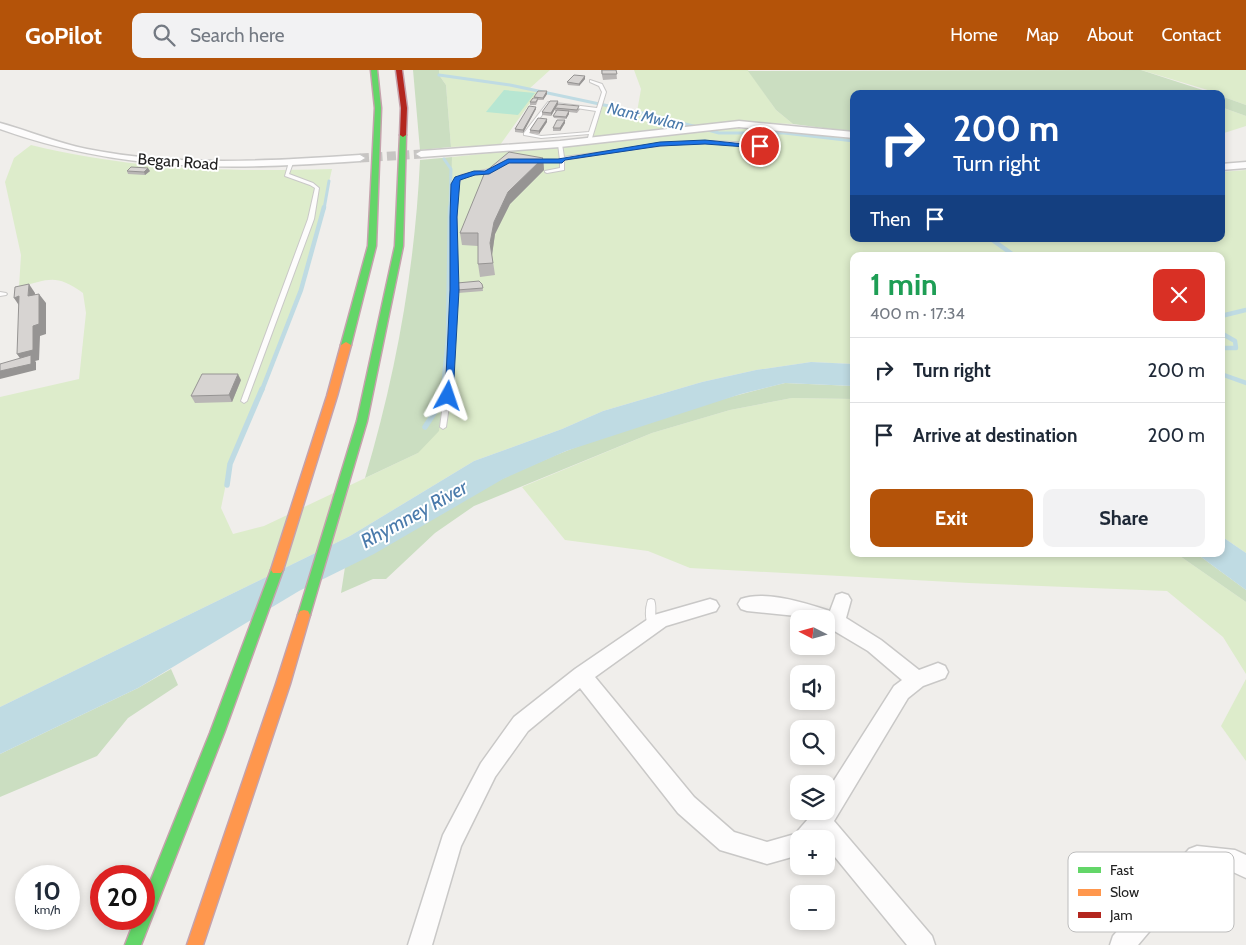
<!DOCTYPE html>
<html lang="en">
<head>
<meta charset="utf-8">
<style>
	:root { --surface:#fff; --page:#f2f2f3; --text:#1f2937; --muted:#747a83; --line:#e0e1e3; --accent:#b45309 }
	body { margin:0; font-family:Cabin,sans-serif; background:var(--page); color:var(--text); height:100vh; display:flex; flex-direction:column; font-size:19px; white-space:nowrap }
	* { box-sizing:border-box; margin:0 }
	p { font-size:16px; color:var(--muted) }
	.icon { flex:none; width:28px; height:28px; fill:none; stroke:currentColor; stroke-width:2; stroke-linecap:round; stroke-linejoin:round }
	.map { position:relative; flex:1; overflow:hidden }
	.sheet { position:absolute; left:850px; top:182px; width:375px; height:305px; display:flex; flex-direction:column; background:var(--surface); border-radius:10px; box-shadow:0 2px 8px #0003 }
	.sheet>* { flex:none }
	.hud { position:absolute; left:850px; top:20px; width:375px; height:152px; border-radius:10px; box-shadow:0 2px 8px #0003; background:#1a4fa0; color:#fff; overflow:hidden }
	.needle { width:32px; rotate:276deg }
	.controls { position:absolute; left:790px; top:540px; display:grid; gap:10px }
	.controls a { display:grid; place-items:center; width:45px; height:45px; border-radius:10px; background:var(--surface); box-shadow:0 2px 8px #0003; font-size:25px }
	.speed { position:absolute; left:15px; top:795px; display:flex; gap:10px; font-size:25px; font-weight:700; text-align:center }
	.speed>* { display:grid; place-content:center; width:65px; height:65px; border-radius:50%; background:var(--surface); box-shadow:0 2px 8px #0003; line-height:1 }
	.speed small { font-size:12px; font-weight:400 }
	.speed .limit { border:8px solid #d22; background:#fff; color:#111 }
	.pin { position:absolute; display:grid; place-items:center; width:42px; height:42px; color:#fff; margin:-21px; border:2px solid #fff; border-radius:50%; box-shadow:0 1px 5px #0007 }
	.me { position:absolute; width:55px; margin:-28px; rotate:5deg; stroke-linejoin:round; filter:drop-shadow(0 0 4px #0008) }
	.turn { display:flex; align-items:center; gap:18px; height:105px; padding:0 20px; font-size:22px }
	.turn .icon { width:65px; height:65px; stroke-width:2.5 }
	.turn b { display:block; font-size:35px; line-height:42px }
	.then { display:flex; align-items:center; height:48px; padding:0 20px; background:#0003; gap:10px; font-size:19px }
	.round { display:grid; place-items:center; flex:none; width:52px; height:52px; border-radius:10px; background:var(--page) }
	.headline { display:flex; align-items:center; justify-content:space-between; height:85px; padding:0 20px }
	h1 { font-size:30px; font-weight:700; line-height:38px; color:#1e9e55 }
	.button { display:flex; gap:10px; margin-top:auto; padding:10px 20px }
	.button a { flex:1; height:58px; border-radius:10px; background:var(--accent); color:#fff; font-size:20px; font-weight:700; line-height:58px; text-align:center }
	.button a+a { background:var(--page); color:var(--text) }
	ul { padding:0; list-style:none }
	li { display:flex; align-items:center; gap:15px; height:65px; padding:0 20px; border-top:1px solid var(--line) }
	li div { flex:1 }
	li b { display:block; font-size:19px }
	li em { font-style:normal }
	header { display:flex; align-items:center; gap:30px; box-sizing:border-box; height:70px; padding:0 25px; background:var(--accent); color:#fff }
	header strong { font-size:24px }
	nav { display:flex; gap:28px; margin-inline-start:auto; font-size:18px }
	.search { width:350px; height:45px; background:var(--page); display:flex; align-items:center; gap:12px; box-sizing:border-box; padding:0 18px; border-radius:10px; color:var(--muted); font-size:19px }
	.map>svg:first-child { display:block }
	.grass { fill:#ddeccb }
	.forest { fill:#cbdec1 }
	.pitch { fill:#b7e6d2 }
	.water { fill:#bfdbe3 }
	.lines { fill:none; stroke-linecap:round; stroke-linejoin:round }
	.stream-far2 { stroke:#bfdbe3; stroke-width:3 }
	.stream-far1 { stroke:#bfdbe3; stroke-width:4.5 }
	.stream { stroke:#bfdbe3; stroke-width:5.5 }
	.street-tunnel { stroke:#c7c5c3; stroke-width:9; stroke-dasharray:9 4.5; stroke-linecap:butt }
	.lane-casing { stroke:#c9c8c7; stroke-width:2 }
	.street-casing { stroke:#c9c8c7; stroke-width:3 }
	.fast-casing { stroke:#c5a2ac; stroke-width:3 }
	.slow-casing { stroke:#c5a2ac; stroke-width:3 }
	.jam-casing { stroke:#c5a2ac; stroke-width:3 }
	.lane { fill:#fdfcfc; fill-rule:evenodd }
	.street { fill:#fdfcfc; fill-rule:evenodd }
	.fast { fill:#63d668; fill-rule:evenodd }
	.slow { fill:#ff974d; fill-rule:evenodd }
	.jam { fill:#b3261e; fill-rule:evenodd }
	.wall { fill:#b9b6b5 }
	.shaded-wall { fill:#969493 }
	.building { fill:#d7d4d2; stroke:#969493 }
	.route { fill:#1a73e8; stroke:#114b97 }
	.labels { text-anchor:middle; stroke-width:4; stroke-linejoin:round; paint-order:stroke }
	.far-water-label { font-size:16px; font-style:italic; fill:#4a7aab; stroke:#fff }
	.far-street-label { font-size:16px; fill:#222; stroke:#fff }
	.water-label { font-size:20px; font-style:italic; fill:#4a7aab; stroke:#fff }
	.key { fill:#fff; stroke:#bdbdbd; stroke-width:1 }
	.key-label { font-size:14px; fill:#222 }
</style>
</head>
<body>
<header>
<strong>GoPilot</strong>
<div class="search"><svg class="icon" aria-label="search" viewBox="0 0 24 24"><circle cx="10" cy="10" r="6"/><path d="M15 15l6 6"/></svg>Search here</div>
<nav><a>Home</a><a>Map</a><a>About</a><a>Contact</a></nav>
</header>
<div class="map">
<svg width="1246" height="875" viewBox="0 0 1246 875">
	<rect width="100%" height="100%" fill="#f0eeeb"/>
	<g class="grass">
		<polygon points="439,0 550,0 529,19 538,22 500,75 451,77 446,15 439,5"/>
		<polygon points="634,0 748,0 776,40 793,54 740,52 600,69 592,66 603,35 637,42 641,19"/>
		<polygon points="1141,0 1246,0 1246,35 1221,26 1221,24"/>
		<polygon points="1221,37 1246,46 1246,56 1221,64"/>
		<path d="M723,59H768L854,68V169H1221V102L1246,100V483L1221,466V186H854V294L811,292L756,300L702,312L603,341L562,359L474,391L350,466L0,637V327L79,309L86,243L83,223C55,203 49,210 19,217L21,185L5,112L14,88L31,75C134,100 226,102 332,99L312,186L280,277L230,394L221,438L233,464L264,456L418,383L449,155L452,87Z"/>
		<polygon points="792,328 854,329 854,484 1177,484 1246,532 1246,604 1223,567 1167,521 969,513 690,498 648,481 565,470 522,417 652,363 730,340"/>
		<polygon points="1246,609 1246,691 1221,656"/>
	</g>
	<g class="forest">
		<polygon points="413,0 439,0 439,5 446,15 451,77 420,80"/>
		<polygon points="1141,0 1215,24 854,24 854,62 793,54 776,40 748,1"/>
		<polygon points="1221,26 1246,35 1246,46 1221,37"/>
		<path d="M452,87L448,268L439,361L418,383L365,408C396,304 415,198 420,90Z"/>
		<path d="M785,313L854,316V329L792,328L730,340L652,363L474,436L435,463L386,509H373L341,523L345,497C400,472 449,434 504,408C593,366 690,336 785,313Z"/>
		<polygon points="1177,484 1197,484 1246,520 1246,532"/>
		<polygon points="171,599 178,615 128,648 97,686 0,727 0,684 138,618"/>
	</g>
	<polygon class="pitch" points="504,20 535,23 518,45 486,42"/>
	<g class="water">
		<polygon points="811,292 854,294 854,316 785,313 741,324 566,381 503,409 374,484 299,521 138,618 0,684 0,637 350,466 474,391 562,359 603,341 702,312 756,300"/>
		<polygon points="1221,466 1246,483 1246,520 1197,484 1221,484"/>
	</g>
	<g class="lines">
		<g class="stream-far2">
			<polyline points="439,5 510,15 656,46 719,63 784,63 854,71"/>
			<polyline points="444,89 451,99 450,139"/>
			<polyline points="324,139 329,111"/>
		</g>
		<g class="stream-far1">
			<polyline points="991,169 1015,186"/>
			<polyline points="1221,246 1246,240"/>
			<polyline points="1221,263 1235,271 1236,278 1221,278"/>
			<polyline points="1221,304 1246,313"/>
			<polyline points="262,320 301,220 324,137"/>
			<polyline points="443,320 448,268 450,137"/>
		</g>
		<g class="stream">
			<polyline points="425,357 442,331 443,319"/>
			<polyline points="227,415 230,394 262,319"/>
		</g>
		<polyline class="street-tunnel" points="360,88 421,84"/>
		<g class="lane-casing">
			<g id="lane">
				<path d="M590,10L602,14L606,22L592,68H588L589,64L541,68L524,65V63L548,32L597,38L602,22L599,16L590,12ZM550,34L596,41L589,62L541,66L529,63Z"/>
				<path d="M710,71L735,72L760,75L762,76L760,77C743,75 727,73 710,73C661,73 612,83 564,90V100L547,103L545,102V101L560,98V92H535L533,91L535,90H560L558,74L560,73L562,74L564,87L661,74Z"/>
				<polygon points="289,92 293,93 289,104 313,113 319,118 314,149 247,331 244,333 241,331 308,149 315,118 310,115 285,106"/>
				<path d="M494,98L496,99C484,107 466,101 457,114C456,195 459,276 446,357L443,359L440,357C452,276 450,195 453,114L457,108L461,105Z"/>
				<polygon points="0,222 6,223 7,224 6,225 0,226"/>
				<path d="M651,529L654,530C657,537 654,546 656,555L655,558L652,559L649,558C645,549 645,539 648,530Z"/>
			</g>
		</g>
		<g class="street-casing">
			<g id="street">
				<polygon points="739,51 854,62 854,68 739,57 560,77 421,87 416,84 421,81 560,71"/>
				<path d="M0,53C29,61 57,73 87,79C177,97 269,91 360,85L365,88L360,91C231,100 124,103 0,59Z"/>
				<polygon points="1246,92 1246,98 1221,100 1221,94"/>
				<path d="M842,523L848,525L851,530L846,548L881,570L919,600L938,593L945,596L948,602L945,608L923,616L908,628L834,751L932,866L935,875H907L826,776V769H799V785L767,794L720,780L678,743L580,618L528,661L495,707L461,776L432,875H408L443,765L481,693L514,647L575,599L654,545L710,529L716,531L719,536L716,541L666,556L595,607L694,727L734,762L767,772L795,764L815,741H826V723L894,616L902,610L868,581L826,556V549L747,541L741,539L738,534L741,529C765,520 806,533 830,541L836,525Z"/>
				<polygon points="1197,776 1235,780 1246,785 1246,808 1233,802 1202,799 1138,875 1110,875 1113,866 1189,779"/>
			</g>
		</g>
		<g class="fast-casing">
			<g id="fast">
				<polygon points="371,0 377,0 381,38 376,176 351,275 346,278 341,275 368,176 375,38"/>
				<polygon points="403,63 406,65 403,176 367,351 310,545 308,549 304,550 300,549 298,545 357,351 395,176 400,65"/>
				<polygon points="277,495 281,497 283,500 224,663 141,875 125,875 135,849 144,849 144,827 210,663 271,500 273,497"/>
			</g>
		</g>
		<g class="slow-casing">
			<g id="slow">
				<polygon points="346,272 351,275 337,326 283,500 281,503 273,503 271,500 327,326 341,275"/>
				<polygon points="304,540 308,541 310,545 290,614 203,875 187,875 276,614 298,545 300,541"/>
			</g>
		</g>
		<g class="jam-casing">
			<polygon id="jam" points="396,0 402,0 407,38 406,65 403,67 400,65 401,38"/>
		</g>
		<use href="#lane" class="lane"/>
		<use href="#street" class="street"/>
		<use href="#fast" class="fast"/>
		<use href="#slow" class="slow"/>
		<use href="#jam" class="jam"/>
	</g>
	<g class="wall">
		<polygon points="601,0 616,0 617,9 603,10"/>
		<polygon points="585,6 585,9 579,16 568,15 567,12"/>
		<polygon points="547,21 547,24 543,30 538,30 536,35 530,35 530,32 534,28 534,27"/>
		<polygon points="558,35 580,39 577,43 569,42 569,44 566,49 554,48 553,46 556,41 555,41 555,39 551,46 542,45 542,42"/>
		<polygon points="536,37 536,39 523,63 515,62 515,59"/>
		<polygon points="565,50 565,53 560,61 553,61 553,58"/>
		<polygon points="547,52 539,64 530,63 530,60"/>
		<polygon points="543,88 544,100 510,134 495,164 492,185 495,205 480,207 478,194 478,176 462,175 460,163"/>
		<polygon points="127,101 150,101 145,105 128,104"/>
		<polygon points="482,214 483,221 458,223 457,220"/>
		<polygon points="241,310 232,332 195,333 191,326"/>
	</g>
	<g class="shaded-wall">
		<polygon points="585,6 585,9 579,16 579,14"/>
		<polygon points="547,21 547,24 543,30 543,28"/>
		<polygon points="558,31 558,34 551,46 551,43"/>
		<polygon points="536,37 536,39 523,63 523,60"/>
		<polygon points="569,41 569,44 566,49 566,47"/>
		<polygon points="547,49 547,52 539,64 539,61"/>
		<polygon points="565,50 565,53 560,61 560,58"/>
		<polygon points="543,88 544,100 510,134 495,164 492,185 490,173 494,152 508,122"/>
		<polygon points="148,98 150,101 145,105 144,102"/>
		<polygon points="29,214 35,223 34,236 28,226"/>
		<polygon points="39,224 46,233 46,264 40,266 39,290 35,291 36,292 36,300 0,309 0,301 24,294 17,284 33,256"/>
		<polygon points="19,226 20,237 14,228"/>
		<polygon points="238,304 241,310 232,332 229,325"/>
	</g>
	<g class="building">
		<polygon points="602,0 616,0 617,4 602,4"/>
		<polygon points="574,5 585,6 579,14 567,12"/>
		<polygon points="538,21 547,21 543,28 534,27"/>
		<polygon points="533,28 538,28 536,32 530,32"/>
		<polygon points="550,31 558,31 551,43 542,42"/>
		<polygon points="558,34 579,36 577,40 555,38"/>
		<polygon points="529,36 536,37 523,60 515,59"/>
		<polygon points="557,40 569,41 566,47 553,46"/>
		<polygon points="538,48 547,49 539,61 530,60"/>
		<polygon points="557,50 565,50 560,58 553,58"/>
		<polygon points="509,82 543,88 508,122 494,152 490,173 493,193 478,194 478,163 460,163 485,102"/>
		<polygon points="131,97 148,98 144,102 127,101"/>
		<polygon points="479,211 482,214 483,218 457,220 457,213"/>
		<polygon points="29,214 28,226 39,224 39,254 33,256 33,280 17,284 19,226 14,228 15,217"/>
		<polygon points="31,285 31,294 0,301 0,294"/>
		<polygon points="202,304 238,304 229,325 191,326"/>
	</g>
	<polygon class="route" points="705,70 764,76 760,78 705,74 660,76 565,90 562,93 509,93 489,104 475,105 460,110 457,147 459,220 453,326 452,329 445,329 450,220 450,147 451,114 455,107 474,101 485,101 508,89 558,89 660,72"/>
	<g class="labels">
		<g class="far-water-label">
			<text transform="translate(646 46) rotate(13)" y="6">Nant Mwlan</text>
		</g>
		<g class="far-street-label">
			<text transform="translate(178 91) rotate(4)" y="6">Began Road</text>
		</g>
		<g class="water-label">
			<text transform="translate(414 444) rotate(-29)" y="7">Rhymney River</text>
		</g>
	</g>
	<rect x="1068" y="782" width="166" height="80" rx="8" class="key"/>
	<rect x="1078" y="797" width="23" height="6" fill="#63d668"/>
	<rect x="1078" y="819" width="23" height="7" fill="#ff974d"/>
	<rect x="1078" y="842" width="23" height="6" fill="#b3261e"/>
	<g class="key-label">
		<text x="1110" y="805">Fast</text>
		<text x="1110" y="827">Slow</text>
		<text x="1110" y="850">Jam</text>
	</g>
</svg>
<div class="controls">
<a><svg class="needle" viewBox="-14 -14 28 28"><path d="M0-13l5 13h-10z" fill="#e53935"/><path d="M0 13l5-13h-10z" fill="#747a83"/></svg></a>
<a><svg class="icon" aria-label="sound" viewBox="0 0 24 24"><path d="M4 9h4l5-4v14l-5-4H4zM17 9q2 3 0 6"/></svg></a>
<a><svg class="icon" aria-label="search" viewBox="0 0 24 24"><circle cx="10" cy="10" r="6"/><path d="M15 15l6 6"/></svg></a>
<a><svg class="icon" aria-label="layers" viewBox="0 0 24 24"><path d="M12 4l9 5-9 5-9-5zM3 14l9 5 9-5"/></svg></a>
<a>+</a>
<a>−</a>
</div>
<div class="speed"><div>10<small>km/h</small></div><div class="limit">20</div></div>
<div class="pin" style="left:760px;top:76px;background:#d93025"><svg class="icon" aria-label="arrive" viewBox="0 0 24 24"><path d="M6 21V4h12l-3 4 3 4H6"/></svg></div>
<svg class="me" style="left:448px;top:326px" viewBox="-20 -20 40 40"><path d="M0-17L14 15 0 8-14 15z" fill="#1a73e8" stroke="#fff" stroke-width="4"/></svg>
<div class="hud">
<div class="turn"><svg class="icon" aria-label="right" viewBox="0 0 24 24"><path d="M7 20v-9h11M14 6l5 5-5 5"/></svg><div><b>200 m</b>Turn right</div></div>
<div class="then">Then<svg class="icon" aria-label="arrive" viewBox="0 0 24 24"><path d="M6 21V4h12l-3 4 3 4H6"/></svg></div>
</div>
<section class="sheet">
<div class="headline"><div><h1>1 min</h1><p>400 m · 17:34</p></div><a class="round" style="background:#d93025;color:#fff"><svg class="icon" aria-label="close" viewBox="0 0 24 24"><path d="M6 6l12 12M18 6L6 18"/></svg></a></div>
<ul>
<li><svg class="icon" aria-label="right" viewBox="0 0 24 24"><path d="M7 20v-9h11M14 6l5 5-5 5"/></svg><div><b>Turn right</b></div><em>200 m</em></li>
<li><svg class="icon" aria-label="arrive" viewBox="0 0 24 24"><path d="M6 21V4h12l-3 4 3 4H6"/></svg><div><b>Arrive at destination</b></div><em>200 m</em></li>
</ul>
<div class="button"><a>Exit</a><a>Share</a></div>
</section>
</div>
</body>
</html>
